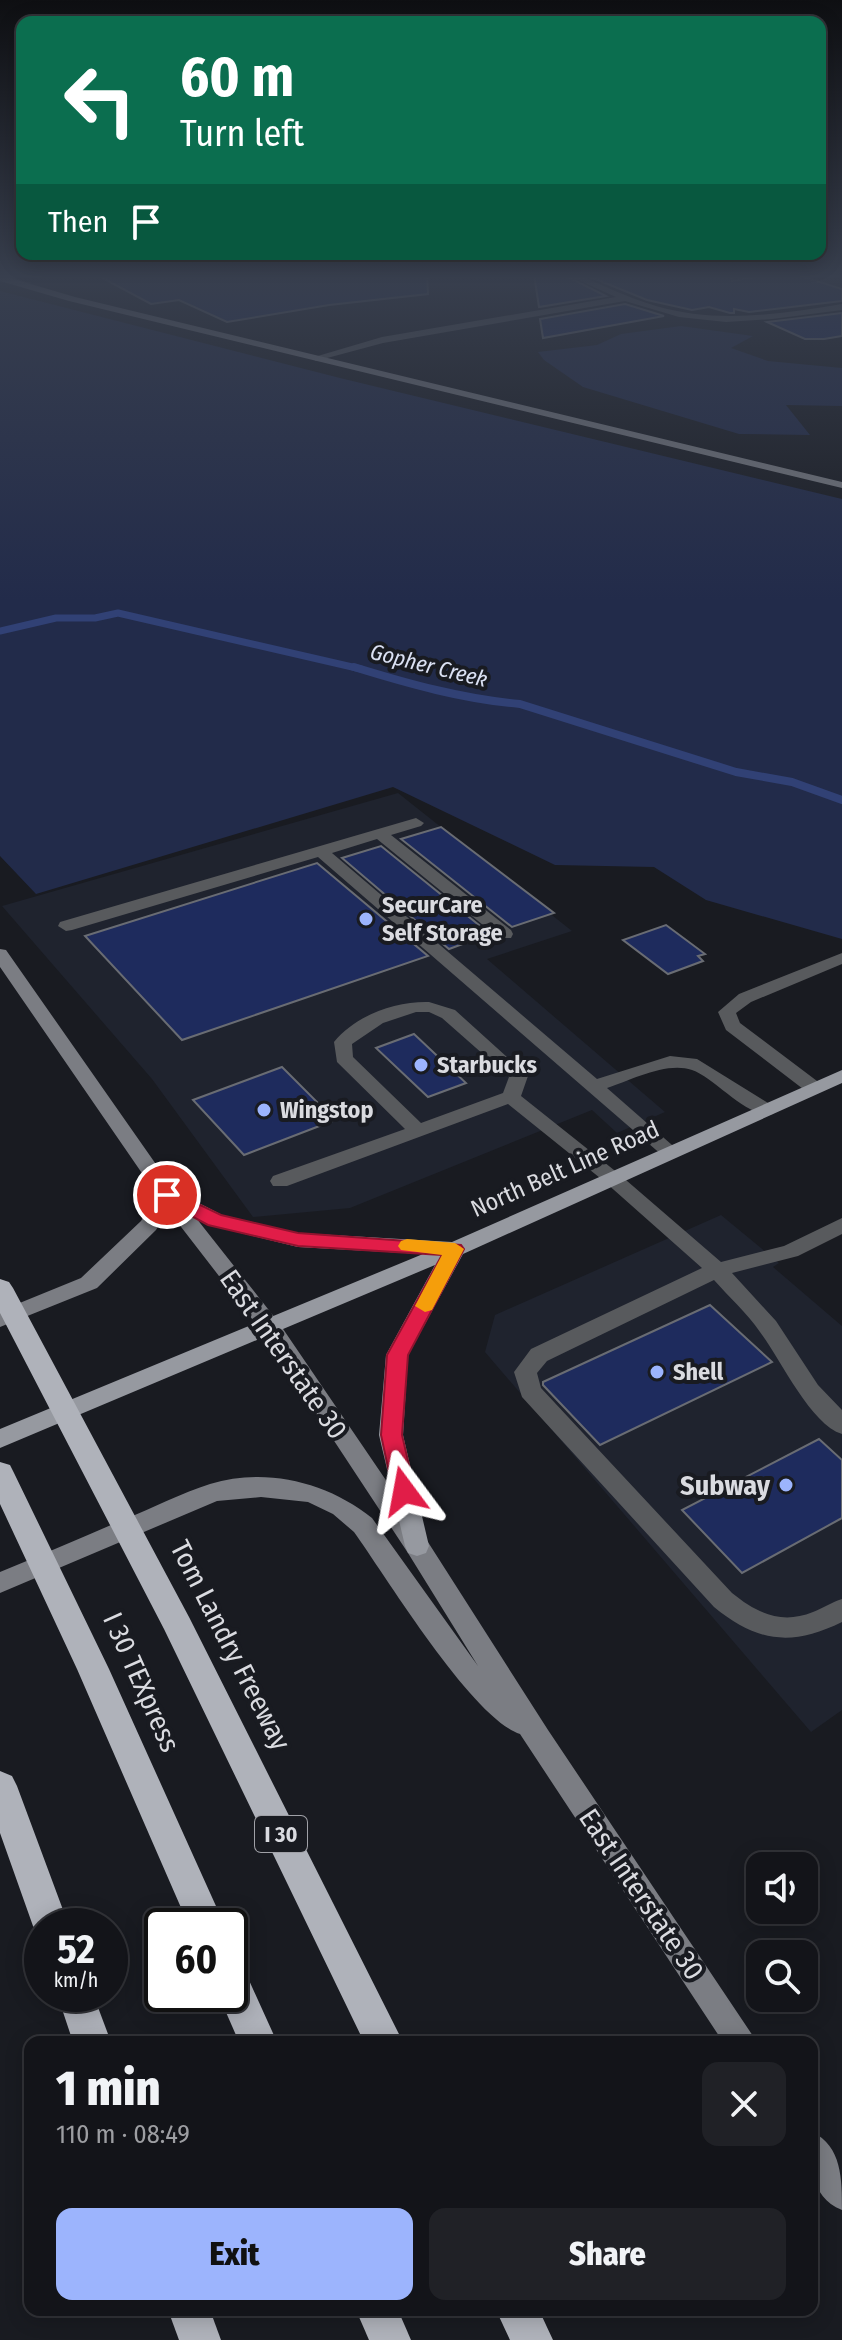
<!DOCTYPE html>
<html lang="en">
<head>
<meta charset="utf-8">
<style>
	:root { --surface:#131419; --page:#202126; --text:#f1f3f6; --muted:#9d9ea2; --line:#323338; --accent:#9cb4fd }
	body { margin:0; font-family:"Fira Sans Condensed",sans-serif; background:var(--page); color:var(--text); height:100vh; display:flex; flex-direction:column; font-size:30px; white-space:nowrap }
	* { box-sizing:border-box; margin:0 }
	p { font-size:26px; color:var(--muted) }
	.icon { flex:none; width:44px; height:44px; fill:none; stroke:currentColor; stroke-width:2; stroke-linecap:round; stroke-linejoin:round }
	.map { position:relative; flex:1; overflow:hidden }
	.panel { position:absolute; left:24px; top:2036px; width:794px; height:280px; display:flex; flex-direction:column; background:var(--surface); border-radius:16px; box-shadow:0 4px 20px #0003,0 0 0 2px var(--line) }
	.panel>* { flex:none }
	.guide { position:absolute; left:16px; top:16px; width:810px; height:244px; border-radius:16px; box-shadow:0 4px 20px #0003,0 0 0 2px var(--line); background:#0b6e4f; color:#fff; overflow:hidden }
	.fabs { position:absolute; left:746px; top:1852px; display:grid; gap:16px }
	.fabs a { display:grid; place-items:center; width:72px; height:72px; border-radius:16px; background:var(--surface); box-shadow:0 4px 20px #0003,0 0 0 2px var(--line); font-size:40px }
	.speed { position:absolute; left:24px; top:1908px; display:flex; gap:16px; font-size:40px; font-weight:700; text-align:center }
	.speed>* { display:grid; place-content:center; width:104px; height:104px; border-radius:50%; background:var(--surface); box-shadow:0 4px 20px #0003,0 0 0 2px var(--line); line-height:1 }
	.speed small { font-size:20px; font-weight:400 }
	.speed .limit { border:4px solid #111; border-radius:12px; background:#fff; color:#111 }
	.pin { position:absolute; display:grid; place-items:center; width:68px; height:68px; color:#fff; margin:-34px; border:4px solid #fff; border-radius:50%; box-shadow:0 2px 8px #0007 }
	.me { position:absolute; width:88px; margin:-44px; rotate:347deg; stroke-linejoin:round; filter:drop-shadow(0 0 6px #0008) }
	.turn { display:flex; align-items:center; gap:28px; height:168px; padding:0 32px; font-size:36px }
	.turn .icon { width:104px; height:104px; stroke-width:2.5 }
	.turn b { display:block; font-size:56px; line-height:68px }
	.then { display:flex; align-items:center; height:76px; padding:0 32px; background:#0003; gap:16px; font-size:30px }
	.round { display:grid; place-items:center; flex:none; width:84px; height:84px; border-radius:16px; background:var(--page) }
	.summary { display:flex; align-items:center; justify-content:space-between; height:136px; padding:0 32px }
	h1 { font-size:48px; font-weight:800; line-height:60px }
	.primary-button { display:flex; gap:16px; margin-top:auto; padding:16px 32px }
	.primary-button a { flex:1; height:92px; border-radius:16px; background:var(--accent); color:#111; font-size:32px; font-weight:800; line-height:92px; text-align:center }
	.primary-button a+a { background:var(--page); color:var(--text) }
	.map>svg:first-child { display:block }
	.built { fill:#1f232e }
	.green { fill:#222b4a }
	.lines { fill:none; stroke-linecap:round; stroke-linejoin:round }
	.stream-far1 { stroke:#314175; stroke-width:7 }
	.stream { stroke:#314175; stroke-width:8 }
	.building { fill:#1e2b5d; stroke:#696c73; stroke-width:2 }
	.lane { fill:#585a5d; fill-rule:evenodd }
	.street { fill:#585a5d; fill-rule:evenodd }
	.secondary { fill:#7b7d83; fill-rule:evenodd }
	.primary { fill:#9699a0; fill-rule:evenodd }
	.highway { fill:#afb2ba; fill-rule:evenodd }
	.route { fill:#e11d48; stroke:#92132f; stroke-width:2 }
	.slow { fill:#f59e0b }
	.poi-dot { fill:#9cb4fd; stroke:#191b21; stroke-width:3 }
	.labels { text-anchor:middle; stroke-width:8; stroke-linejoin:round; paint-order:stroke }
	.far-water-label { font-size:22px; font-style:italic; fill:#dbe1f3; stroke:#191b21 }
	.shield { fill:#191b21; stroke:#a0a1a7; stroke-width:2 }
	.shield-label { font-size:22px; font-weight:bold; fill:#dadbe0 }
	.poi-label { font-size:24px; font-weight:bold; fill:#dadbe0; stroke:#191b21; text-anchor:start }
	.street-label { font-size:24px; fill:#dadbe0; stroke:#191b21 }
	.near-street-label { font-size:28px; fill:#dadbe0; stroke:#191b21 }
	.near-poi-label { font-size:28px; font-weight:bold; fill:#dadbe0; stroke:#191b21; text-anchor:end }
</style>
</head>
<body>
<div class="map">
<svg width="842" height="2340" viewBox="0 0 842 2340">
	<rect width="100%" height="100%" fill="#191b21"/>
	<g class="built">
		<polygon points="398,793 572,931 487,959 665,1112 617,1133 592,1110 350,1208 253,1217 152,1079 2,906"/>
		<polygon points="721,1215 779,1263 773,1267 842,1326 842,1710 811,1732 485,1352 495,1315"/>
	</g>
	<g class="green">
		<polygon points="0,291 340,378 842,499 842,939 706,900 654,867 555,865 393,787 36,894 0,856"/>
		<polygon points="681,326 753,336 731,348 768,361 842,368 842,406 786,405 810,435 739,434 583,387 544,360 538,352 597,345 621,334"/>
	</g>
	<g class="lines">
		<polyline class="stream-far1" points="0,631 56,618 95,618 118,613 361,669"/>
		<path class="stream" d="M354,667C409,684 463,699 520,704L736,772L792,782L842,800"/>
	</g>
	<g class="building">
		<polygon points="95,274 427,274 428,294 329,305 227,322 179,300 151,304"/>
		<polygon points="534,274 562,274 606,296 539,307"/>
		<polygon points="583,274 731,274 732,281 771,274 794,274 842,289 842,301 749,312 734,309 734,313 730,313 709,307 692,310 647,300"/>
		<polygon points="625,304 664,316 543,338 540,319"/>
		<polygon points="842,313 842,336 824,339 805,339 767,322"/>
		<polygon points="441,827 554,913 512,927 401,839"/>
		<polygon points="381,846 490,934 449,949 342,858"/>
		<polygon points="317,863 428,956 182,1040 85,936"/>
		<polygon points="666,925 705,954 698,956 703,961 668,974 623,940"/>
		<polygon points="414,1034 466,1083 428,1097 376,1048"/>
		<polygon points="282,1067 335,1120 244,1155 193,1100"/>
		<polygon points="710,1305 772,1362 600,1445 543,1385 543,1382"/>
		<polygon points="819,1439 842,1460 842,1518 742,1573 682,1510"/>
	</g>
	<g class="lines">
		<g class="lane">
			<path d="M416,818L424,823L421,826L391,835L511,930L513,934L511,938H499L377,839L332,853L597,1079L670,1056L697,1059L773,1106L776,1110L773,1114C749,1120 715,1078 692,1070C667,1061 631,1080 607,1088L680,1152L677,1156H663L318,857L72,930L66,931L58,926L60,922Z"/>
			<polygon points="842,953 842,964 751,1002 736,1013 740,1023 821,1084 823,1088 821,1092 807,1092 726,1030 718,1012 739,994"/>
			<path d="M429,1002L455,1010L528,1076L521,1096L619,1174L721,1262L784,1246L842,1218V1234L798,1256L732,1273L776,1321L818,1385L842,1410V1434C810,1424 780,1358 760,1332C747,1313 729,1297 714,1280L547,1361L537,1373L541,1388L732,1593C757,1613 781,1625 813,1612C823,1608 832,1602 842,1599V1622C791,1647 757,1642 714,1607L522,1397L514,1372L531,1349L702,1268L605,1182L508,1104L287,1186H273L270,1181L273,1176L405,1129L337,1062L334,1042C356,1015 396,1001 429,1002ZM416,1012H429L442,1018L509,1077L503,1093L421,1123L353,1057L352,1044L383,1023Z"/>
		</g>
		<path class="street" d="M565,274H576C602,285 629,298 656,306C717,324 781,314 842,304V310L772,319L726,322L679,317L625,301L383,343L316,361L311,358L382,337L616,297Z"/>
		<g class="secondary">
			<polygon points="0,275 75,297 842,482 842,488 69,301 0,281"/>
			<path d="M0,949L6,950L174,1190L279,1323L426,1539L548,1730L757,2042H723L520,1734C472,1718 387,1578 354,1532L333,1514L308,1502L261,1497L217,1501L0,1593V1572C42,1555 83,1537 125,1519C153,1508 181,1493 210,1484C266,1467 327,1482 372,1518L478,1666L408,1553L263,1333L168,1210L156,1230L97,1288L0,1327V1311L81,1278L141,1221L157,1195L0,967Z"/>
			<path d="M812,2132C842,2146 842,2179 842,2210C808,2196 812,2163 812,2132Z"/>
		</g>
		<polygon class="primary" points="842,1070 842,1083 463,1254 408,1355 403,1435 429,1546 426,1553 417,1556 408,1553 405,1546 379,1435 386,1355 435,1265 0,1448 0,1429 423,1254 298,1247 208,1225 160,1200 157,1195 160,1190 174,1190 222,1215 298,1233 452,1242"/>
		<g class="highway">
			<polygon points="0,1279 9,1282 13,1288 189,1617 403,2042 364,2042 164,1629 0,1313"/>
			<polygon points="0,1462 10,1465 14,1473 109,1669 225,1926 189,1926 77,1669 0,1504"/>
			<polygon points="0,1771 12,1776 17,1786 69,1926 42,1926 42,1939 33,1926 0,1833"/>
			<polygon points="230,1961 243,1967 277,2042 239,2042 218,1994 230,1994"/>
			<polygon points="57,1994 93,1994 111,2042 73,2042"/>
			<polygon points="168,2310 210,2310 221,2340 179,2340"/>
			<polygon points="356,2310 398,2310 411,2340 369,2340"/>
			<polygon points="496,2310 539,2310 553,2340 510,2340"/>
		</g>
	</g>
	<linearGradient id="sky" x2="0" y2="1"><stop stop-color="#0e0f12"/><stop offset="0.46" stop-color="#383f4e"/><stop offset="1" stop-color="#383f4e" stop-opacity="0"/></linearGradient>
	<rect width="842" height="601" fill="url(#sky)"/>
	<polygon class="route" points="167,1189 221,1215 298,1233 461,1245 464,1249 408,1355 402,1435 415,1491 412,1497 404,1499 396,1497 393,1491 381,1435 387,1355 442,1255 298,1246 208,1225 160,1199 158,1195"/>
	<polygon class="slow" points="407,1239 455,1243 464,1249 432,1310 425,1312 415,1306 442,1255 401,1250 398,1246 401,1241"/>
	<g class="poi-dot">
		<circle cx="366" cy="919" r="8"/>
		<circle cx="421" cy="1065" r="8"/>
		<circle cx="264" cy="1110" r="8"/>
		<circle cx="657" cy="1372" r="8"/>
		<circle cx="786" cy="1485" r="8"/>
	</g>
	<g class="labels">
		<g class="far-water-label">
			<text transform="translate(429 665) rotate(14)" y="8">Gopher Creek</text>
		</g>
		<rect class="shield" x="255" y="1816" width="52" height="36" rx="6"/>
		<g class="shield-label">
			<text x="281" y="1842">I 30</text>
		</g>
		<g class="poi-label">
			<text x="382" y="913">SecurCare<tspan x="382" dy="28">Self Storage</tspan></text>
			<text x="437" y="1073">Starbucks</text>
			<text x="280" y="1118">Wingstop</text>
			<text x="673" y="1380">Shell</text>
		</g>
		<g class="street-label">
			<text transform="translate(565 1169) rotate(-24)" y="8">North Belt Line Road</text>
		</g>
		<g class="near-street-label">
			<text transform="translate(284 1354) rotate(55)" y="10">East Interstate 30</text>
			<text transform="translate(231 1645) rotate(63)" y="10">Tom Landry Freeway</text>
			<text transform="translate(142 1682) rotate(66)" y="10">I 30 TEXpress</text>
			<text transform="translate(642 1894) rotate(56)" y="10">East Interstate 30</text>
		</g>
		<g class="near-poi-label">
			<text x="770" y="1495">Subway</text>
		</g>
	</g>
</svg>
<div class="fabs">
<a><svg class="icon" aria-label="sound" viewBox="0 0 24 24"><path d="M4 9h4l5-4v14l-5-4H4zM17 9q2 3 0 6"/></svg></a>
<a><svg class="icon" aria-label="search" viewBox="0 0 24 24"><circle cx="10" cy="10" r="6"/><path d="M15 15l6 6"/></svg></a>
</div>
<div class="speed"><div>52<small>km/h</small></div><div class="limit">60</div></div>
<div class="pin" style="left:167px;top:1195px;background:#d93025"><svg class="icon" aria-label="arrive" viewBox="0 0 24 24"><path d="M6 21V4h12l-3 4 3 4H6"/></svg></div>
<svg class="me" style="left:404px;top:1491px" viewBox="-20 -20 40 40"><path d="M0-17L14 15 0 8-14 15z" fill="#e11d48" stroke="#fff" stroke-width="4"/></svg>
<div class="guide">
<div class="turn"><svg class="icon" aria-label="left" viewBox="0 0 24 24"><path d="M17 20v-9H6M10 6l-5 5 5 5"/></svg><div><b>60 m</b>Turn left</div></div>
<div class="then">Then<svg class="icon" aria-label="arrive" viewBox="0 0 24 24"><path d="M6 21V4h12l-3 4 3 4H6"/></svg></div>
</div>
<section class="panel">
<div class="summary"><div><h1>1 min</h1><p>110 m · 08:49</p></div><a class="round"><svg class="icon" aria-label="close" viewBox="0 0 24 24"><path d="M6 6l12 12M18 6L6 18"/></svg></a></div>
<div class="primary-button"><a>Exit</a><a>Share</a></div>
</section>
</div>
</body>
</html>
